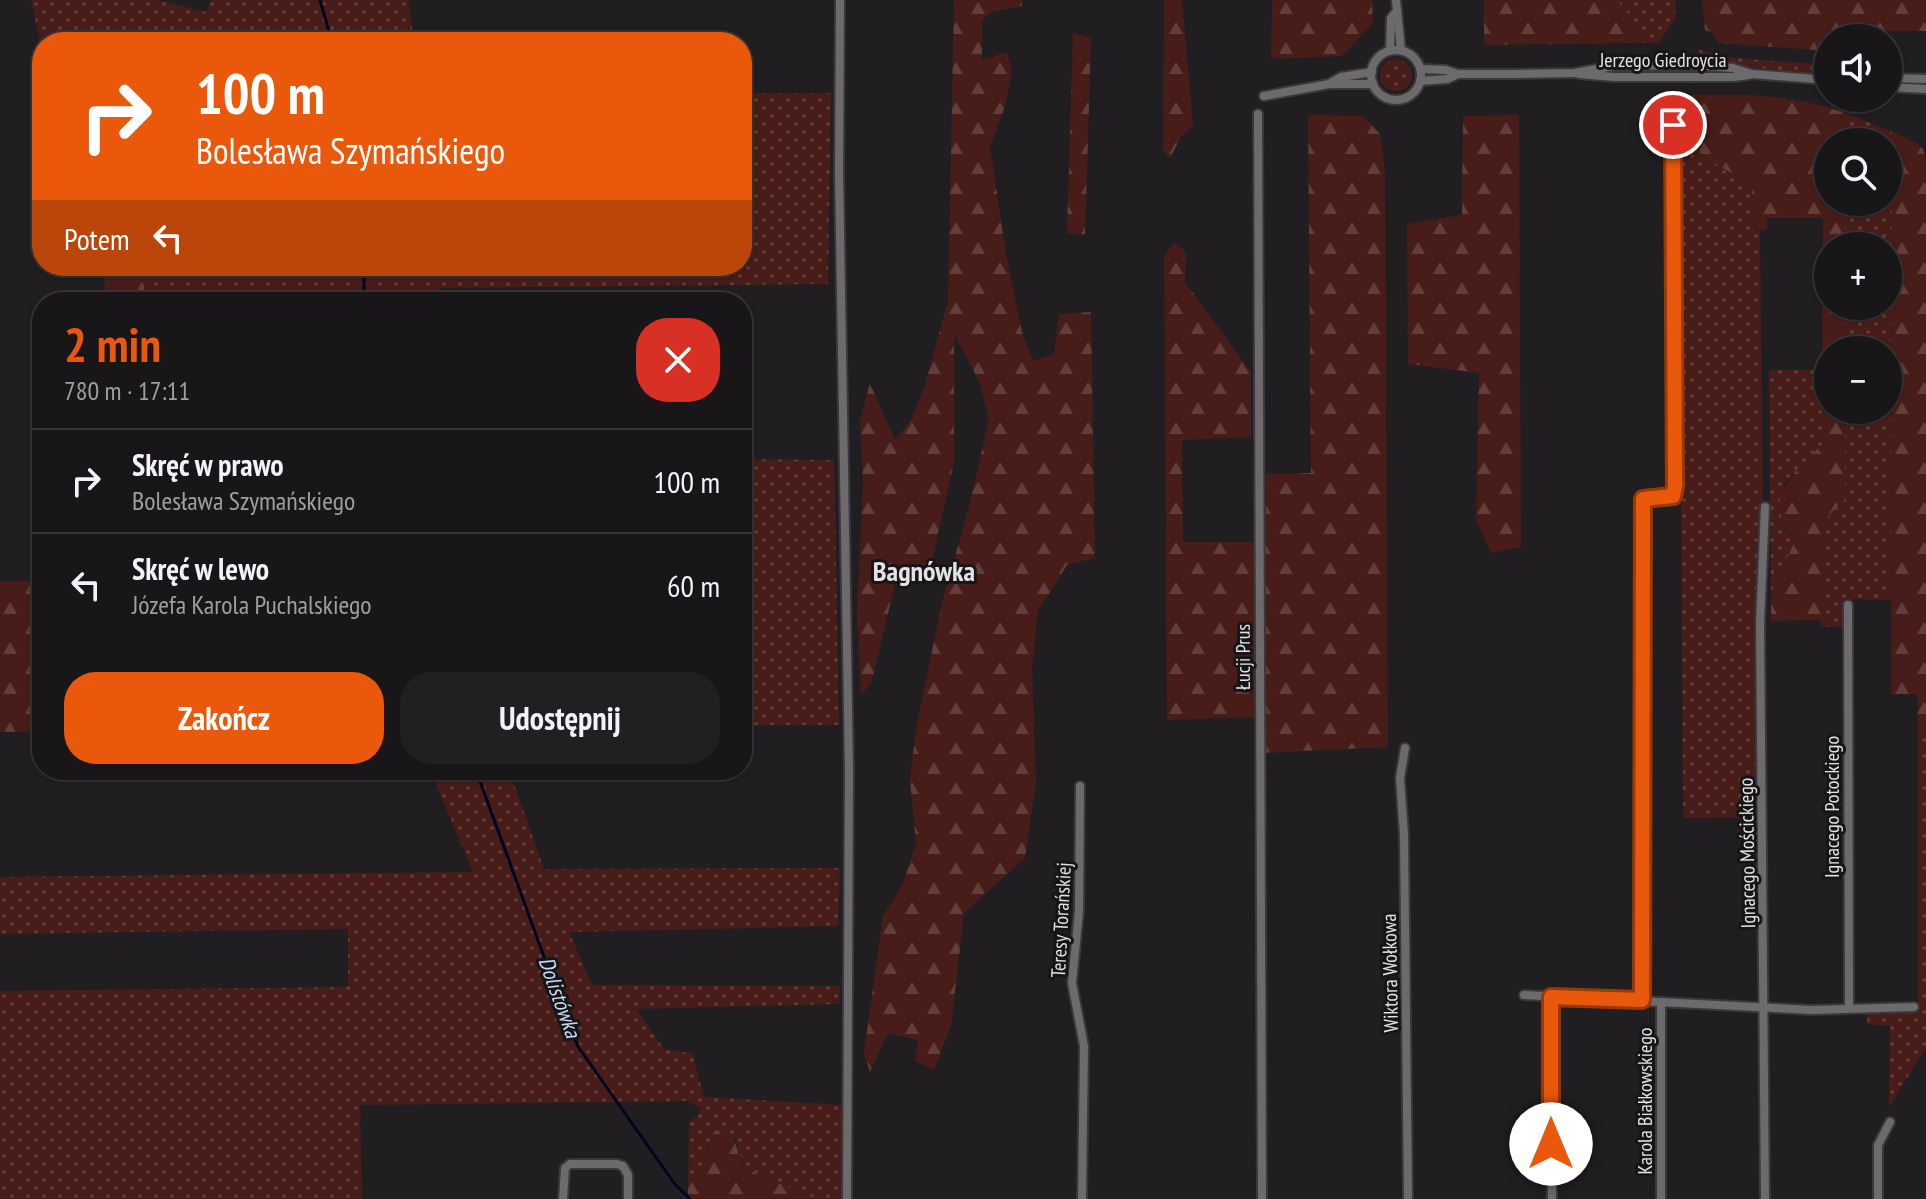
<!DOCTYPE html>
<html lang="pl">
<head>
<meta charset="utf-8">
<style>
	:root { --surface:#181619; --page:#211f22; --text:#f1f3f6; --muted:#9f9fa2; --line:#363538; --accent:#ea580c }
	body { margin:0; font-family:"PT Sans Narrow",sans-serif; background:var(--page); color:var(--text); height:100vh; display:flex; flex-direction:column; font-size:30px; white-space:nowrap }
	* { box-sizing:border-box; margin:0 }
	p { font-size:26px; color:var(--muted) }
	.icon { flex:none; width:44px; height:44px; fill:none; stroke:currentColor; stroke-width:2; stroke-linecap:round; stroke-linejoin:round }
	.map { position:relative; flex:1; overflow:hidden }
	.details { position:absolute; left:32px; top:292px; width:720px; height:488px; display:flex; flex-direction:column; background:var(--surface); border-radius:32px; box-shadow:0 2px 6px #0004,0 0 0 2px var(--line) }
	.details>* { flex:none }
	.hud { position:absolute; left:32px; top:32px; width:720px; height:244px; border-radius:32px; box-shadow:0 2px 6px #0004,0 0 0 2px var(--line); background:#ea580c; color:#fff; overflow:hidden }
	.buttons { position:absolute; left:1814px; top:24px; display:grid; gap:16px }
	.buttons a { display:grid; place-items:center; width:88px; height:88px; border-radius:50%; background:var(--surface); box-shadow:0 2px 6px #0004,0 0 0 2px var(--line); font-size:40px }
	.pin { position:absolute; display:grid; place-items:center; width:68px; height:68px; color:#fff; margin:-34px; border:4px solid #fff; border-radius:50%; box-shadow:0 2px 8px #0007 }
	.me { position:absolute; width:88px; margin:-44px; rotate:0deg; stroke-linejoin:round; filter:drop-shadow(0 0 6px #0008) }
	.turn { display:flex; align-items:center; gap:28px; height:168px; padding:0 32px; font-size:36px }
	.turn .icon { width:104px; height:104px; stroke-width:2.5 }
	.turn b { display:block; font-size:56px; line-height:68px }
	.then { display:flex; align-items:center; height:76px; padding:0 32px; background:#0003; gap:16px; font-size:30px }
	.round { display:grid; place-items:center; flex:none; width:84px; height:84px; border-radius:32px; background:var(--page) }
	.headline { display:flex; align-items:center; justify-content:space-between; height:136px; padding:0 32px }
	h1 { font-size:48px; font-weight:800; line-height:60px; color:var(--accent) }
	.primary-button { display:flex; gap:16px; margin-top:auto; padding:16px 32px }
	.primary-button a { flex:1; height:92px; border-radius:32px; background:var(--accent); color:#fff; font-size:32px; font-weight:800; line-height:92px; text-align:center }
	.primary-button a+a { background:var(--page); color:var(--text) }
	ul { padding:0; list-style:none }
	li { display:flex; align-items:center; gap:24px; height:104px; padding:0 32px; border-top:2px solid var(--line) }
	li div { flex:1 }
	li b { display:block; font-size:30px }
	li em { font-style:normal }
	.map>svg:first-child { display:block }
	.green { fill:url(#green-dots) }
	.forest { fill:url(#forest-firs) }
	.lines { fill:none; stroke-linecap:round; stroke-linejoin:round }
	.stream { stroke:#000620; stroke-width:3 }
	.street-casing { stroke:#3a383a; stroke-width:12 }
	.street { stroke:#6d6a6e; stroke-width:8 }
	.route-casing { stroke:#983908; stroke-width:20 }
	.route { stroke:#ea580c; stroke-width:14 }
	.labels { text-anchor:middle; stroke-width:6; stroke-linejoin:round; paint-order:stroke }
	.street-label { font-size:20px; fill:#e3e2e4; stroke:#171518 }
	.water-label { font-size:22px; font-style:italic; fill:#c5dbf6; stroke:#171518 }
	.district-label { font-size:28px; font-weight:bold; fill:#e3e2e4; stroke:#171518 }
</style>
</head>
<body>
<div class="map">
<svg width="1926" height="1199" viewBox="0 0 1926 1199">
	<defs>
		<pattern id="green-dots" width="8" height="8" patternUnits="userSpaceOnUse" patternTransform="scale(2)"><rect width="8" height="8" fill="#481d19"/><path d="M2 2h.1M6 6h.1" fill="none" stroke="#623e3a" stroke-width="1.8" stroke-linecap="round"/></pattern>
		<pattern id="forest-firs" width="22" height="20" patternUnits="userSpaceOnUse" patternTransform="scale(2)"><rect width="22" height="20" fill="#481d19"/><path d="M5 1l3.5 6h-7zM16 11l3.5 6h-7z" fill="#623e3a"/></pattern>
	</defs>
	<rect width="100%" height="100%" fill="#201e21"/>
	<g class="green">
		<polygon points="31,0 158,0 206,12 212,0 408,0 414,42 42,42 42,52"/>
		<polygon points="1617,0 1676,0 1675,18 1659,43 1626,43 1644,34"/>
		<polygon points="1698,49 1722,57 1828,65 1828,75 1712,63 1702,57"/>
		<circle cx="1396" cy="75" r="16"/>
		<polygon points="742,93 831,93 828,284 440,288 440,302 144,302 144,266 742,266"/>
		<polygon points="1679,95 1686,122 1702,156 1752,185 1752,231 1760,230 1763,523 1759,817 1683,818"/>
		<polygon points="1846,113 1892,132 1891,600 1845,599 1845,627 1821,627 1822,522 1845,499 1845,410 1888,410 1888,350 1845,350 1845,306 1888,306 1888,246 1845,246 1845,202 1888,202 1888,142 1845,142"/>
		<polygon points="1769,370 1822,370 1822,444 1784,483 1784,529 1795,541 1771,593"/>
		<polygon points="742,459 834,460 839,725 742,725"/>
		<polygon points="1918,727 1926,727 1926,1047 1889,1108 1890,1026 1867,1024 1867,1003 1918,1003"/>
		<path d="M430,770H509L544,869L840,868L838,926L569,932L592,985L840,986L839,1004L636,1009L665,1050L692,1053L704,1097L842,1105L844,1199H816L747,1169L740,1155L735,1137L707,1146C706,1163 704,1171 688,1179L689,1122L698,1116L701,1108L686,1101L360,1105L362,1199H0V991L348,987V929L0,934V877L473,872Z"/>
	</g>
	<g class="forest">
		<polygon points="954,0 1022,0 1022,6 992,12 982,20 982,60 1007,52 1012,71 1005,106 990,147 1006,254 1022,332 1033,361 1054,354 1059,314 1091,312 1095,558 1067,565 1038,611 1032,669 1036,782 1025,858 964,913 951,1026 934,1070 915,1061 918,1040 888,1033 870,1072 864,1053 883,916 902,886 916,844 910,779 916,729 941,607 970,503 989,418 979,381 954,334 954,462 929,574 897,576 872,680 861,696 857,614 863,483 860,421 870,383 895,440 911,420 925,385 948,300"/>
		<polygon points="1164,0 1182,0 1193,125 1181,137 1170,158 1163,150"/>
		<polygon points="1272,0 1372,0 1373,23 1342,56 1271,59"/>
		<polygon points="1484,0 1617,0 1645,34 1626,43 1484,45"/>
		<polygon points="1702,0 1926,0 1926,31 1863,31 1863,38 1828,38 1828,51 1719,43 1713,33 1705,30"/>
		<polygon points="1073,33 1091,38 1085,235 1067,233"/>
		<path d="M1679,95C1742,95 1784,92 1846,113L1845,142H1828V202H1845V246H1828V306H1845V350H1828V410H1845V499L1822,522V620L1771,621V593L1795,541C1759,498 1793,475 1822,444L1823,218H1767V229L1752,231V185L1702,156L1686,122Z"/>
		<polygon points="1308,115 1363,116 1380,134 1385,172 1388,747 1259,753 1259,717 1167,720 1164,255 1175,243 1186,252 1185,282 1251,372 1251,437 1182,440 1183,542 1266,542 1266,474 1311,473"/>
		<polygon points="1519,115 1521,547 1491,553 1476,519 1479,373 1408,364 1407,224 1462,215 1463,116"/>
		<polygon points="1892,132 1917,143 1923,149 1926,160 1926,727 1918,727 1917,694 1891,694"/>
		<polygon points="101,266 144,266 144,302 108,302"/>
		<polygon points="0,581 42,581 42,731 0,732"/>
		<path d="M728,1129C738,1140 736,1158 747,1168C753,1174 804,1193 816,1199H688V1179C708,1169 705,1152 713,1133Z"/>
	</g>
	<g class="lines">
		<g class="stream">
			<polyline points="320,0 332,42"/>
			<polyline points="363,266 365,302"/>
			<polyline points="476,770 571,1031 579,1048 674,1183 690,1199"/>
		</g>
		<g class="street-casing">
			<g id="street">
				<polyline points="840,0 839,173 849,770 847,1199"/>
				<polyline points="1396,0 1401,50"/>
				<polyline points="1390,50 1391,18 1396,12"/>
				<circle cx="1396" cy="75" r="25"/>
				<polyline points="1421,69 1446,70 1458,74 1515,74 1574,73 1614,66 1695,65 1733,68 1752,74 1828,80"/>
				<polyline points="1579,74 1614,77 1733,77 1749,75"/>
				<polyline points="1888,78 1926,79"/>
				<polyline points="1420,81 1447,79 1458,74"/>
				<polyline points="1329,84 1341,77 1372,72"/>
				<polyline points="1888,87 1926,89"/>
				<polyline points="1264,96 1329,84 1373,84"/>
				<polyline points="1258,114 1262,1199"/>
				<polyline points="1848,605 1849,1008"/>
				<polyline points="1405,748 1400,778 1404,835 1408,1199"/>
				<polyline points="1080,786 1079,911 1072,983 1084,1046 1082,1199"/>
				<polyline points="1524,995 1812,1010 1914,1007"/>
				<polyline points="1551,997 1552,1199"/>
				<polyline points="1642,1000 1643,499 1666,499 1673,496 1675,487 1673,125"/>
				<polyline points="1661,1002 1661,1199"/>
				<polyline points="563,1199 565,1168 570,1164 617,1164 623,1166 628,1175 628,1199"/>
				<polyline points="1765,1199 1760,623 1765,507"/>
				<polyline points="1878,1199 1878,1145 1890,1122"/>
			</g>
		</g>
		<use href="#street" class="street"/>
	</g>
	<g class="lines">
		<g class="route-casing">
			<polyline id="route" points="1551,1144 1551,997 1642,1000 1643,499 1673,496 1675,487 1673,125"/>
		</g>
		<use href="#route" class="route"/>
	</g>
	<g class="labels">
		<g class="street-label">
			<text x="1663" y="67">Jerzego Giedroycia</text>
			<text transform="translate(1243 657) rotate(-90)" y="7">Łucji Prus</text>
			<text transform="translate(1832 807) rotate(-90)" y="7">Ignacego Potockiego</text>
			<text transform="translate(1747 853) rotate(-91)" y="7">Ignacego Mościckiego</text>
			<text transform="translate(1061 920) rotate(-87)" y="7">Teresy Torańskiej</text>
			<text transform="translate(1390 973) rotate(-91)" y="7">Wiktora Wołkowa</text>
			<text transform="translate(1645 1101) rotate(-90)" y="7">Karola Białkowskiego</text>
		</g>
		<g class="water-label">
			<text transform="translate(560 997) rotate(70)" y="8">Dolistówka</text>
		</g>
		<g class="district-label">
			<text x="924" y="581">Bagnówka</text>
		</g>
	</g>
</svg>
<div class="buttons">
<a><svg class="icon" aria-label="sound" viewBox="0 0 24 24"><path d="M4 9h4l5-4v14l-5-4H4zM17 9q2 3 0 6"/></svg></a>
<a><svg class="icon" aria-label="search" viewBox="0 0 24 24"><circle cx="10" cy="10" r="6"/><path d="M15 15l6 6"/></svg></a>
<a>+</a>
<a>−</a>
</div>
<div class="pin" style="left:1673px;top:125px;background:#d93025"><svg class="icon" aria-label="arrive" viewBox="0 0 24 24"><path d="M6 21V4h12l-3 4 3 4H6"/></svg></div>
<svg class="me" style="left:1551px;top:1144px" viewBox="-20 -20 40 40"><circle r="19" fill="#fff"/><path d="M0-13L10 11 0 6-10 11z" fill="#ea580c"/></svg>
<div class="hud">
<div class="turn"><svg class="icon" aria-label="right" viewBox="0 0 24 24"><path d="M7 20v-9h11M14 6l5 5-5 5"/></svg><div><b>100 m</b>Bolesława Szymańskiego</div></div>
<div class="then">Potem<svg class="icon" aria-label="left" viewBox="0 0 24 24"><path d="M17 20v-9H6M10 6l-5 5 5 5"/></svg></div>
</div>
<section class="details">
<div class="headline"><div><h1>2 min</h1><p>780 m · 17:11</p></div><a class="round" style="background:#d93025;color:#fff"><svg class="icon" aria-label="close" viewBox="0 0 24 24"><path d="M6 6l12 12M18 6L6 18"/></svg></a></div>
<ul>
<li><svg class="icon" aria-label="right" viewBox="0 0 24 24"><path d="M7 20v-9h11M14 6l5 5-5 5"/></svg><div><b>Skręć w prawo</b><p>Bolesława Szymańskiego</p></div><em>100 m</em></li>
<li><svg class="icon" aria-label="left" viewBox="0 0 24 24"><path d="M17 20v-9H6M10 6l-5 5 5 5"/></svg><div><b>Skręć w lewo</b><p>Józefa Karola Puchalskiego</p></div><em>60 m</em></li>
</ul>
<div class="primary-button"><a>Zakończ</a><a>Udostępnij</a></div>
</section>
</div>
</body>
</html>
